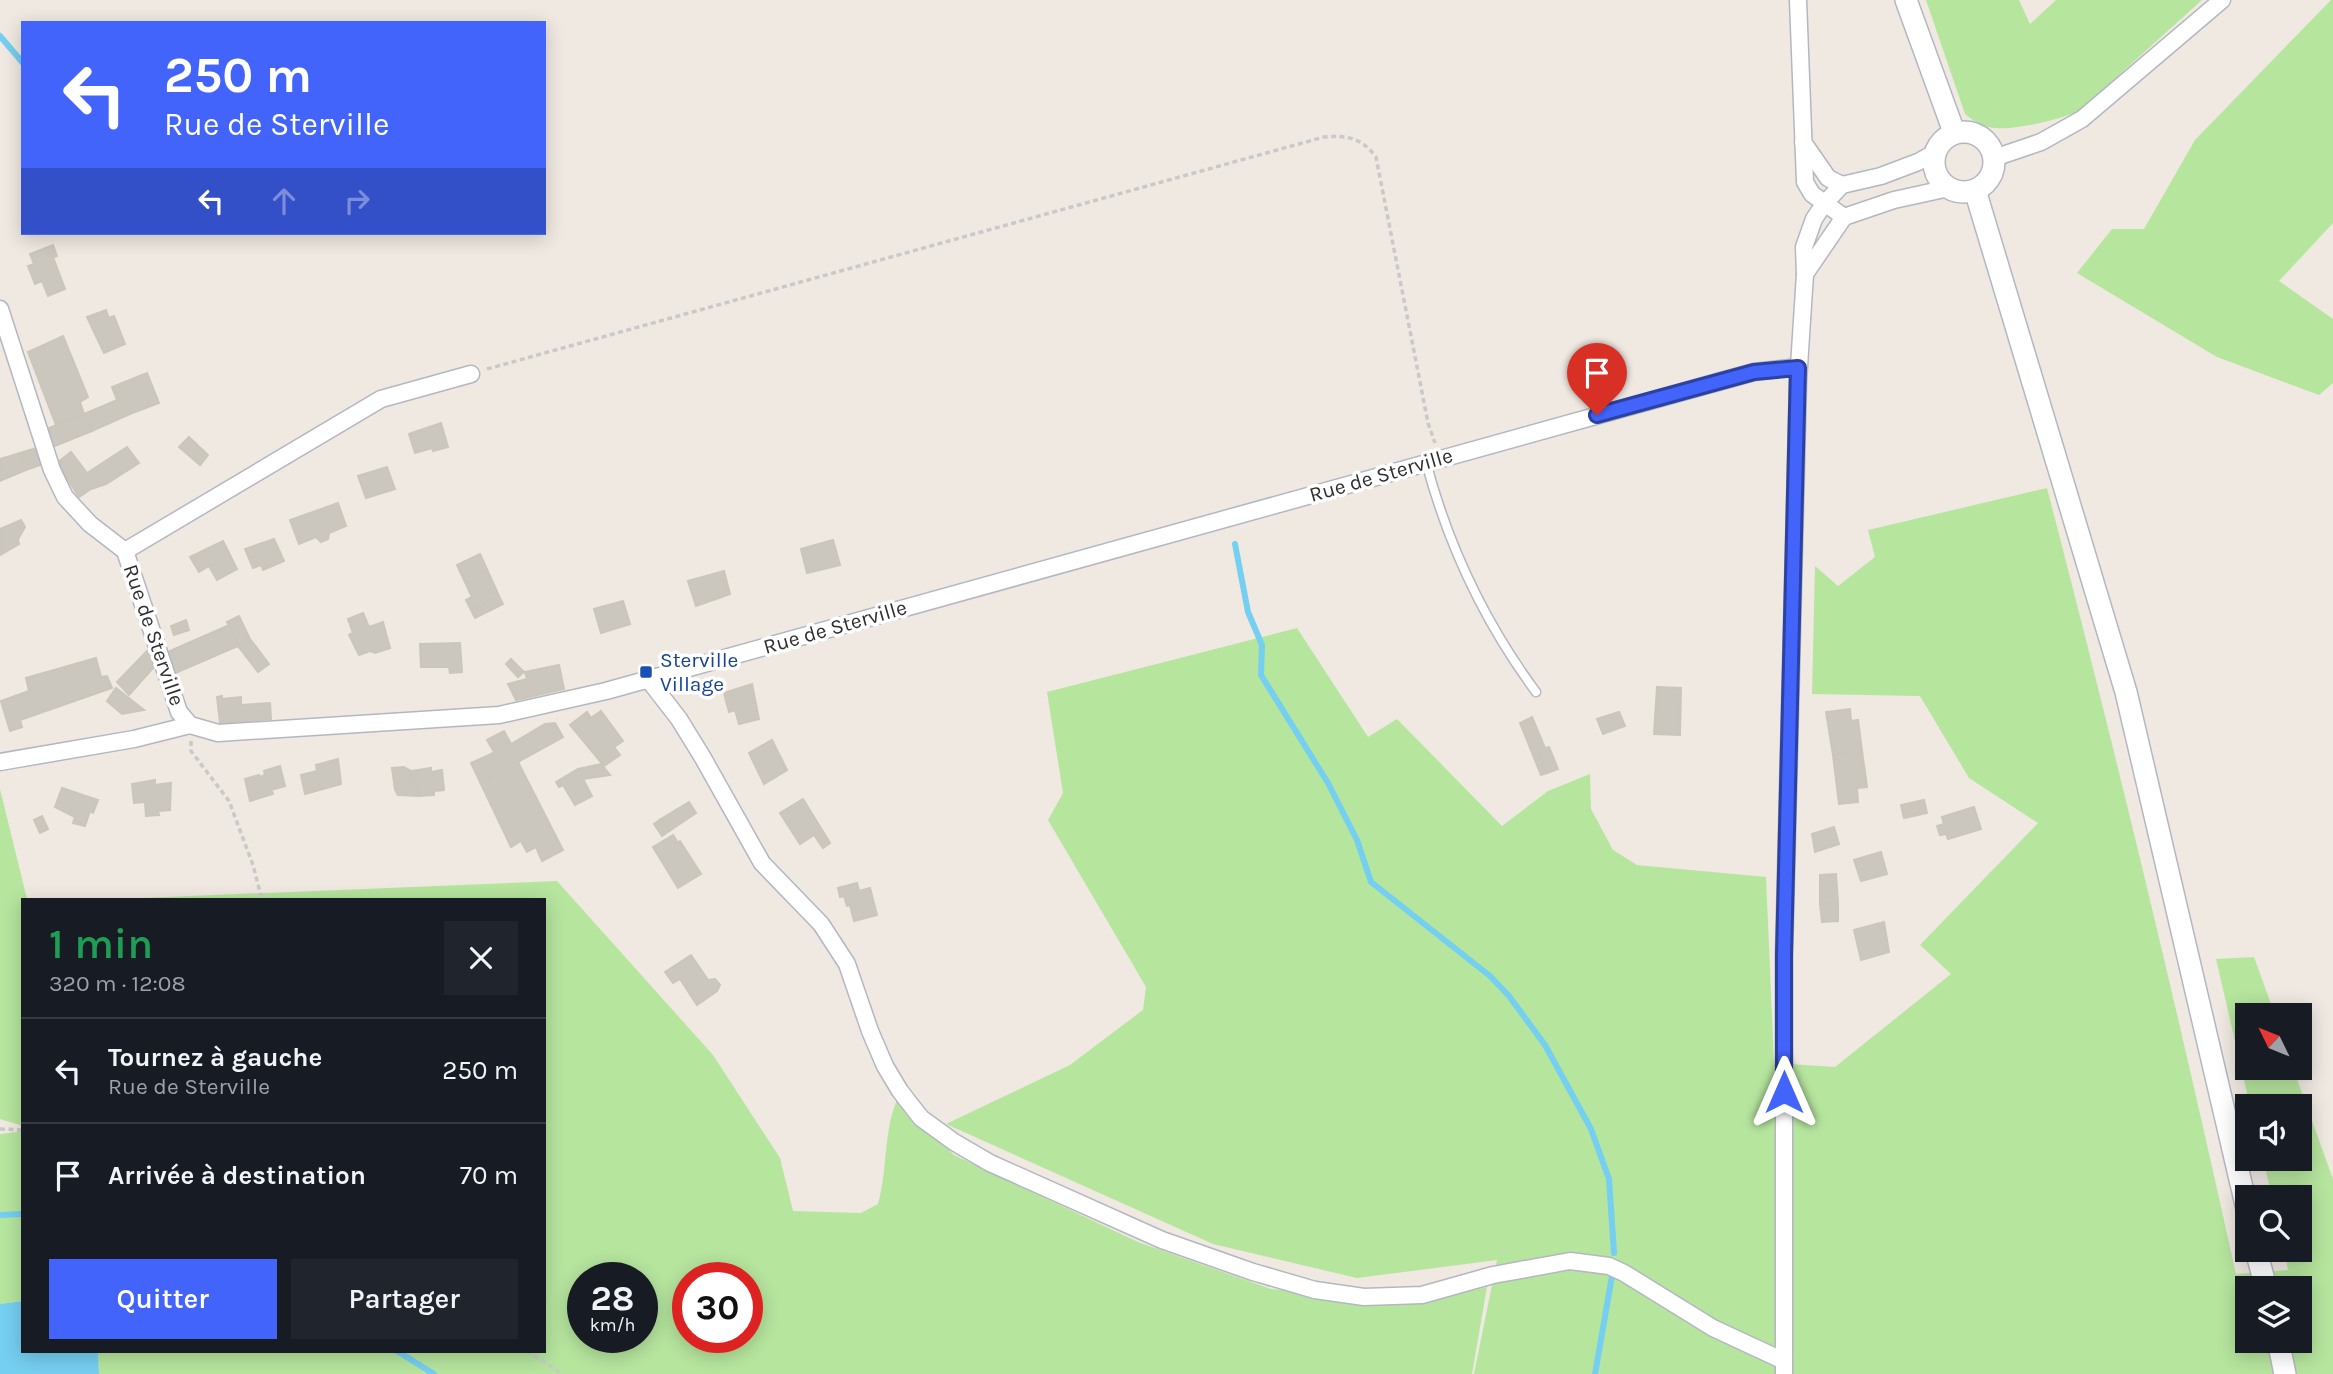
<!DOCTYPE html>
<html lang="fr">
<head>
<meta charset="utf-8">
<style>
	:root { --surface:#171b24; --page:#20242c; --text:#f1f3f6; --muted:#9ea1a6; --line:#363941; --accent:#4264fb }
	body { margin:0; font-family:Karla,sans-serif; background:var(--page); color:var(--text); height:100vh; display:flex; flex-direction:column; font-size:26px; white-space:nowrap }
	* { box-sizing:border-box; margin:0 }
	p { font-size:23px; color:var(--muted) }
	.icon { flex:none; width:38px; height:38px; fill:none; stroke:currentColor; stroke-width:2; stroke-linecap:round; stroke-linejoin:round }
	.map { position:relative; flex:1; overflow:hidden }
	.panel { position:absolute; left:21px; top:898px; width:525px; height:455px; display:flex; flex-direction:column; background:var(--surface); border-radius:0px; box-shadow:0 4px 18px #0003 }
	.panel>* { flex:none }
	.guide { position:absolute; left:21px; top:21px; width:525px; height:214px; border-radius:0px; box-shadow:0 4px 18px #0003; background:#4264fb; color:#fff; overflow:hidden }
	.needle { width:46px; rotate:313deg }
	.tools { position:absolute; left:2235px; top:1003px; display:grid; gap:14px }
	.tools a { display:grid; place-items:center; width:77px; height:77px; border-radius:0px; background:var(--surface); box-shadow:0 4px 18px #0003; font-size:35px }
	.speed { position:absolute; left:567px; top:1262px; display:flex; gap:14px; font-size:35px; font-weight:700; text-align:center }
	.speed>* { display:grid; place-content:center; width:91px; height:91px; border-radius:50%; background:var(--surface); box-shadow:0 4px 18px #0003; line-height:1 }
	.speed small { font-size:18px; font-weight:400 }
	.speed .limit { border:10px solid #d22; background:#fff; color:#111 }
	.pin { position:absolute; display:grid; place-items:center; width:60px; height:60px; color:#fff; margin:-72px -30px; border-radius:50% 50% 50% 0; rotate:-45deg; box-shadow:0 0 7px #0007 }
	.pin .icon { rotate:45deg }
	.me { position:absolute; width:77px; margin:-38px; rotate:0deg; stroke-linejoin:round; filter:drop-shadow(0 0 5px #0008) }
	.turn { display:flex; align-items:center; gap:24px; height:147px; padding:0 28px; font-size:32px }
	.turn .icon { width:91px; height:91px; stroke-width:2.5 }
	.turn b { display:block; font-size:49px; line-height:60px }
	.lanes { display:flex; align-items:center; height:66px; padding:0 28px; background:#0003; justify-content:center; gap:35px; direction:ltr }
	.lanes .off { opacity:.35 }
	.round { display:grid; place-items:center; flex:none; width:74px; height:74px; border-radius:0px; background:var(--page) }
	.overview { display:flex; align-items:center; justify-content:space-between; height:119px; padding:0 28px }
	h1 { font-size:42px; font-weight:600; line-height:52px; color:#1e9e55 }
	.action { display:flex; gap:14px; margin-top:auto; padding:14px 28px }
	.action a { flex:1; height:80px; border-radius:0px; background:var(--accent); color:#fff; font-size:28px; font-weight:600; line-height:80px; text-align:center }
	.action a+a { background:var(--page); color:var(--text) }
	ul { padding:0; list-style:none }
	li { display:flex; align-items:center; gap:21px; height:105px; padding:0 28px; border-top:2px solid var(--line) }
	li div { flex:1 }
	li b { display:block; font-size:26px }
	li em { font-style:normal }
	.map>svg:first-child { display:block }
	.green { fill:#b6e59e; fill-rule:evenodd }
	.water { fill:#75cff0 }
	.lines { fill:none; stroke-linecap:round; stroke-linejoin:round }
	.stream { stroke:#75cff0; stroke-width:6 }
	.building { fill:#cbc7bf; stroke:#cbc5ba; stroke-width:2 }
	.service-casing { stroke:#b4b7c1; stroke-width:11 }
	.minor-casing { stroke:#b4b7c1; stroke-width:19 }
	.secondary-casing { stroke:#b4b7c1; stroke-width:24 }
	.path { stroke:#c9c9c9; stroke-width:3.5; stroke-dasharray:5 3.5; stroke-linecap:butt }
	.service { stroke:#fff; stroke-width:8 }
	.minor { stroke:#fff; stroke-width:16 }
	.secondary { stroke:#fff; stroke-width:21 }
	.route-casing { stroke:#2b41a3; stroke-width:18 }
	.route { stroke:#4264fb; stroke-width:12 }
	.transit-dot { fill:#1a4fb4; stroke:#fff; stroke-width:2.5 }
	.labels { text-anchor:middle; stroke-width:7; stroke-linejoin:round; paint-order:stroke }
	.street-label { font-size:21px; fill:#2e2e2e; stroke:#fff }
	.transit-label { font-size:21px; fill:#164399; stroke:#fff; text-anchor:start }
</style>
</head>
<body>
<div class="map">
<svg width="2333" height="1374" viewBox="0 0 2333 1374">
	<rect width="100%" height="100%" fill="#efe9e1"/>
	<g class="green">
		<path d="M1926,0H2019L2030,24L2056,0H2202L2078,112C2054,120 2002,136 1979,124C1974,121 1969,117 1965,114Z"/>
		<polygon points="2331,0 2333,0 2333,223 2279,281 2333,319 2333,383 2319,395 2217,357 2077,273 2112,229 2144,229 2195,140"/>
		<path d="M2047,488C2115,749 2178,1011 2236,1274L2288,1270L2284,1250H2300V1197H2272L2263,1159L2300,1158V1106H2250L2216,959L2254,957L2275,1015H2247V1068H2293L2333,1179V1374H1474L1497,1260L1357,1278L1213,1244L946,1124L1070,1065L1143,1010L1146,987L1048,820L1063,793L1047,692L1297,628L1368,737L1397,719L1502,826L1548,791L1590,774L1591,809L1613,850L1637,865L1766,877L1774,1063L1835,1067L1951,974L1920,945L2038,823L1969,778L1920,696L1812,694L1815,566L1838,586L1875,557L1868,530ZM2247,1288H2300V1340H2247Z"/>
		<polygon points="0,789 27,899 23,900 23,1126 0,1119"/>
		<path d="M557,881L713,1055L780,1158L793,1211L861,1213L878,1204C888,1169 883,1133 897,1100L954,1155L1138,1242L1271,1289L1419,1303L1487,1287L1472,1374H99L98,1351H544V900H94ZM583,1278H642V1337H583ZM688,1278H747V1337H688Z"/>
		<polygon points="23,1131 23,1301 0,1304 0,1134"/>
	</g>
	<polygon class="water" points="23,1301 23,1351 98,1351 99,1374 0,1374 0,1304"/>
	<g class="lines">
		<g class="stream">
			<polyline points="0,36 23,63"/>
			<polyline points="1235,544 1248,612 1262,645 1261,675 1328,783 1357,840 1371,882 1490,976 1509,996 1545,1045 1591,1129 1609,1179 1614,1253"/>
			<polyline points="0,1215 23,1214"/>
			<polyline points="397,1351 434,1374"/>
			<polyline points="1595,1374 1612,1276"/>
		</g>
	</g>
	<g class="building">
		<polygon points="53,245 57,256 53,257 65,289 48,296 42,281 35,284 28,266 34,264 30,254"/>
		<polygon points="106,310 109,318 114,316 125,344 104,353 87,317"/>
		<polygon points="63,336 88,397 80,402 84,414 56,425 28,352"/>
		<polygon points="147,373 159,403 130,414 124,397 117,400 112,387"/>
		<polygon points="124,397 130,414 92,431 84,414"/>
		<polygon points="84,414 92,431 55,446 49,428"/>
		<polygon points="441,423 448,447 433,451 432,448 415,453 409,434"/>
		<polygon points="189,437 208,455 200,465 179,447"/>
		<polygon points="127,447 139,463 106,484 91,489 79,497 57,463 71,452 87,473"/>
		<polygon points="37,448 43,464 26,470 20,453"/>
		<polygon points="20,453 26,470 0,481 0,459"/>
		<polygon points="387,467 395,489 366,498 358,476"/>
		<polygon points="338,503 346,526 329,533 328,539 321,542 316,537 299,544 290,520"/>
		<polygon points="21,520 25,527 18,539 19,544 0,555 0,529"/>
		<polygon points="274,539 284,561 263,570 261,565 253,568 245,549"/>
		<polygon points="833,540 840,565 807,573 801,549"/>
		<polygon points="223,541 237,569 217,580 209,566 199,572 190,557"/>
		<polygon points="480,554 499,596 471,610 466,600 472,597 457,565"/>
		<polygon points="724,571 730,594 696,606 688,581"/>
		<polygon points="499,596 503,604 475,618 471,610"/>
		<polygon points="623,601 630,624 601,633 594,609"/>
		<polygon points="363,613 369,627 383,622 390,648 375,653 370,651 359,655 349,635 353,633 348,619"/>
		<polygon points="239,616 250,639 238,646 227,622"/>
		<polygon points="186,620 189,630 174,635 171,626"/>
		<polygon points="229,625 238,646 171,675 163,654"/>
		<polygon points="250,639 269,664 258,672 238,646"/>
		<polygon points="460,643 462,672 450,673 449,667 421,667 420,644"/>
		<polygon points="149,649 154,667 129,695 117,682"/>
		<polygon points="96,658 101,677 107,676 112,688 20,720 22,727 10,731 1,701 29,691 26,678"/>
		<polygon points="511,659 524,672 518,677 506,664"/>
		<polygon points="559,665 564,689 516,700 508,684 527,679 525,672"/>
		<polygon points="752,684 759,719 739,724 735,710 729,712 724,693"/>
		<polygon points="1657,687 1681,688 1680,735 1654,734"/>
		<polygon points="116,688 144,710 122,714 107,701"/>
		<polygon points="222,696 222,699 241,697 241,705 270,703 271,719 220,723 217,697"/>
		<polygon points="1850,709 1851,721 1858,720 1862,751 1833,755 1826,712"/>
		<polygon points="601,711 623,741 614,747 620,755 604,766 570,725 587,712 591,718"/>
		<polygon points="1619,712 1625,726 1603,734 1597,719"/>
		<polygon points="1532,717 1545,748 1538,751 1547,773 1541,775 1520,723"/>
		<polygon points="555,723 563,737 518,762 563,850 542,861 536,847 527,852 521,841 511,847 480,782 500,773 491,754 494,752 487,740 504,731 511,744 545,724"/>
		<polygon points="772,740 787,770 764,784 749,753"/>
		<polygon points="1549,747 1558,769 1547,773 1538,751"/>
		<polygon points="1862,751 1867,787 1857,788 1858,802 1839,804 1833,755"/>
		<polygon points="491,754 500,773 480,782 471,763"/>
		<polygon points="338,759 341,784 305,794 301,775 317,771 316,765"/>
		<polygon points="601,764 610,775 583,779 592,796 575,805 563,785 559,787 556,782 578,769"/>
		<polygon points="280,766 285,786 271,790 273,794 250,801 245,779 259,775 260,777 265,775 264,771"/>
		<polygon points="404,767 411,771 419,796 398,795 395,790 392,768"/>
		<polygon points="431,768 431,772 442,770 444,790 434,791 434,795 419,796 411,771"/>
		<polygon points="155,780 155,785 171,783 170,810 158,811 159,815 146,816 145,802 134,803 132,784"/>
		<polygon points="62,788 98,800 93,813 90,811 85,826 73,823 75,817 55,807"/>
		<polygon points="803,799 830,843 823,848 814,835 800,844 780,813"/>
		<polygon points="1924,800 1927,813 1904,818 1901,805"/>
		<polygon points="689,802 696,813 669,831 661,819"/>
		<polygon points="1974,807 1981,829 1948,839 1946,834 1940,835 1937,826 1944,824 1942,817"/>
		<polygon points="42,816 48,829 40,833 34,820"/>
		<polygon points="661,819 669,831 662,836 654,824"/>
		<polygon points="1834,827 1839,844 1815,852 1812,834"/>
		<polygon points="673,835 678,843 680,841 701,874 678,888 653,847"/>
		<polygon points="1881,852 1887,874 1861,881 1854,860"/>
		<polygon points="1836,874 1838,903 1820,904 1820,875"/>
		<polygon points="857,883 859,891 870,888 877,915 854,921 850,905 847,906 844,896 840,897 838,888"/>
		<polygon points="1838,903 1838,921 1822,922 1820,904"/>
		<polygon points="1884,922 1889,952 1861,960 1854,930"/>
		<polygon points="691,955 708,980 715,979 720,985 717,991 697,1005 680,979 673,983 665,972"/>
	</g>
	<g class="lines">
		<g class="service-casing">
			<path id="service" d="M1426,462C1448,545 1485,623 1536,692"/>
		</g>
		<g class="minor-casing">
			<g id="minor">
				<polyline points="1798,0 1805,182 1812,194 1844,217"/>
				<polyline points="1803,142 1828,178 1842,185"/>
				<polyline points="1994,158 2041,142 2082,119 2222,0"/>
				<polyline points="1805,274 1844,217 1894,200 1949,188"/>
				<polyline points="0,309 52,470 65,497 90,524 125,551 179,712 190,725 218,733 499,715 606,691 1754,372 1798,367"/>
				<polyline points="125,551 381,399 471,374"/>
				<polyline points="648,679 679,719 703,758 762,863 821,924 847,964 870,1031 885,1066 900,1091 921,1118 954,1142 990,1163 1162,1240 1253,1272 1315,1290 1364,1297 1422,1295 1493,1275 1570,1261 1609,1266 1624,1273 1713,1328 1784,1361"/>
				<polyline points="0,762 134,739 190,725"/>
				<polyline points="1784,1374 1784,955 1798,382 1805,274 1804,247 1814,219 1824,204 1842,185 1881,176 1918,162 1936,152"/>
			</g>
		</g>
		<g class="secondary-casing">
			<g id="secondary">
				<polyline points="1906,0 1954,132"/>
				<circle cx="1964" cy="162" r="30"/>
				<polyline points="1975,190 2126,692 2247,1209"/>
				<polyline points="2256,1250 2266,1288"/>
				<polyline points="2278,1340 2285,1374"/>
			</g>
		</g>
		<g class="path">
			<path d="M487,369L1324,137C1347,135 1362,138 1376,157L1428,423L1435,443"/>
			<polyline points="191,741 191,751 229,801 253,865 262,900"/>
			<polyline points="0,1129 23,1130"/>
			<polyline points="527,1351 563,1374"/>
		</g>
		<use href="#service" class="service"/>
		<use href="#minor" class="minor"/>
		<use href="#secondary" class="secondary"/>
	</g>
	<g class="lines">
		<g class="route-casing">
			<polyline id="route" points="1597,415 1754,372 1798,368 1784,955 1784,1092"/>
		</g>
		<use href="#route" class="route"/>
	</g>
	<rect class="transit-dot" x="639" y="665" width="14" height="14" rx="3.5"/>
	<g class="labels">
		<g class="street-label">
			<text transform="translate(1381 475) rotate(-16)" y="7">Rue de Sterville</text>
			<text transform="translate(835 627) rotate(-16)" y="7">Rue de Sterville</text>
			<text transform="translate(154 635) rotate(71)" y="7">Rue de Sterville</text>
		</g>
		<g class="transit-label">
			<text x="660" y="667">Sterville<tspan x="660" dy="24">Village</tspan></text>
		</g>
	</g>
</svg>
<div class="tools">
<a><svg class="needle" viewBox="-14 -14 28 28"><path d="M0-13l5 13h-10z" fill="#e53935"/><path d="M0 13l5-13h-10z" fill="#9ea1a6"/></svg></a>
<a><svg class="icon" aria-label="sound" viewBox="0 0 24 24"><path d="M4 9h4l5-4v14l-5-4H4zM17 9q2 3 0 6"/></svg></a>
<a><svg class="icon" aria-label="search" viewBox="0 0 24 24"><circle cx="10" cy="10" r="6"/><path d="M15 15l6 6"/></svg></a>
<a><svg class="icon" aria-label="layers" viewBox="0 0 24 24"><path d="M12 4l9 5-9 5-9-5zM3 14l9 5 9-5"/></svg></a>
</div>
<div class="speed"><div>28<small>km/h</small></div><div class="limit">30</div></div>
<div class="pin" style="left:1597px;top:415px;background:#d93025"><svg class="icon" aria-label="arrive" viewBox="0 0 24 24"><path d="M6 21V4h12l-3 4 3 4H6"/></svg></div>
<svg class="me" style="left:1784px;top:1092px" viewBox="-20 -20 40 40"><path d="M0-17L14 15 0 8-14 15z" fill="#4264fb" stroke="#fff" stroke-width="4"/></svg>
<div class="guide">
<div class="turn"><svg class="icon" aria-label="left" viewBox="0 0 24 24"><path d="M17 20v-9H6M10 6l-5 5 5 5"/></svg><div><b>250 m</b>Rue de Sterville</div></div>
<div class="lanes"><svg class="icon" aria-label="left" viewBox="0 0 24 24"><path d="M17 20v-9H6M10 6l-5 5 5 5"/></svg><svg class="icon off" aria-label="ahead" viewBox="0 0 24 24"><path d="M12 20V5M6 11l6-6 6 6"/></svg><svg class="icon off" aria-label="right" viewBox="0 0 24 24"><path d="M7 20v-9h11M14 6l5 5-5 5"/></svg></div>
</div>
<section class="panel">
<div class="overview"><div><h1>1 min</h1><p>320 m · 12:08</p></div><a class="round"><svg class="icon" aria-label="close" viewBox="0 0 24 24"><path d="M6 6l12 12M18 6L6 18"/></svg></a></div>
<ul>
<li><svg class="icon" aria-label="left" viewBox="0 0 24 24"><path d="M17 20v-9H6M10 6l-5 5 5 5"/></svg><div><b>Tournez à gauche</b><p>Rue de Sterville</p></div><em>250 m</em></li>
<li><svg class="icon" aria-label="arrive" viewBox="0 0 24 24"><path d="M6 21V4h12l-3 4 3 4H6"/></svg><div><b>Arrivée à destination</b></div><em>70 m</em></li>
</ul>
<div class="action"><a>Quitter</a><a>Partager</a></div>
</section>
</div>
</body>
</html>
